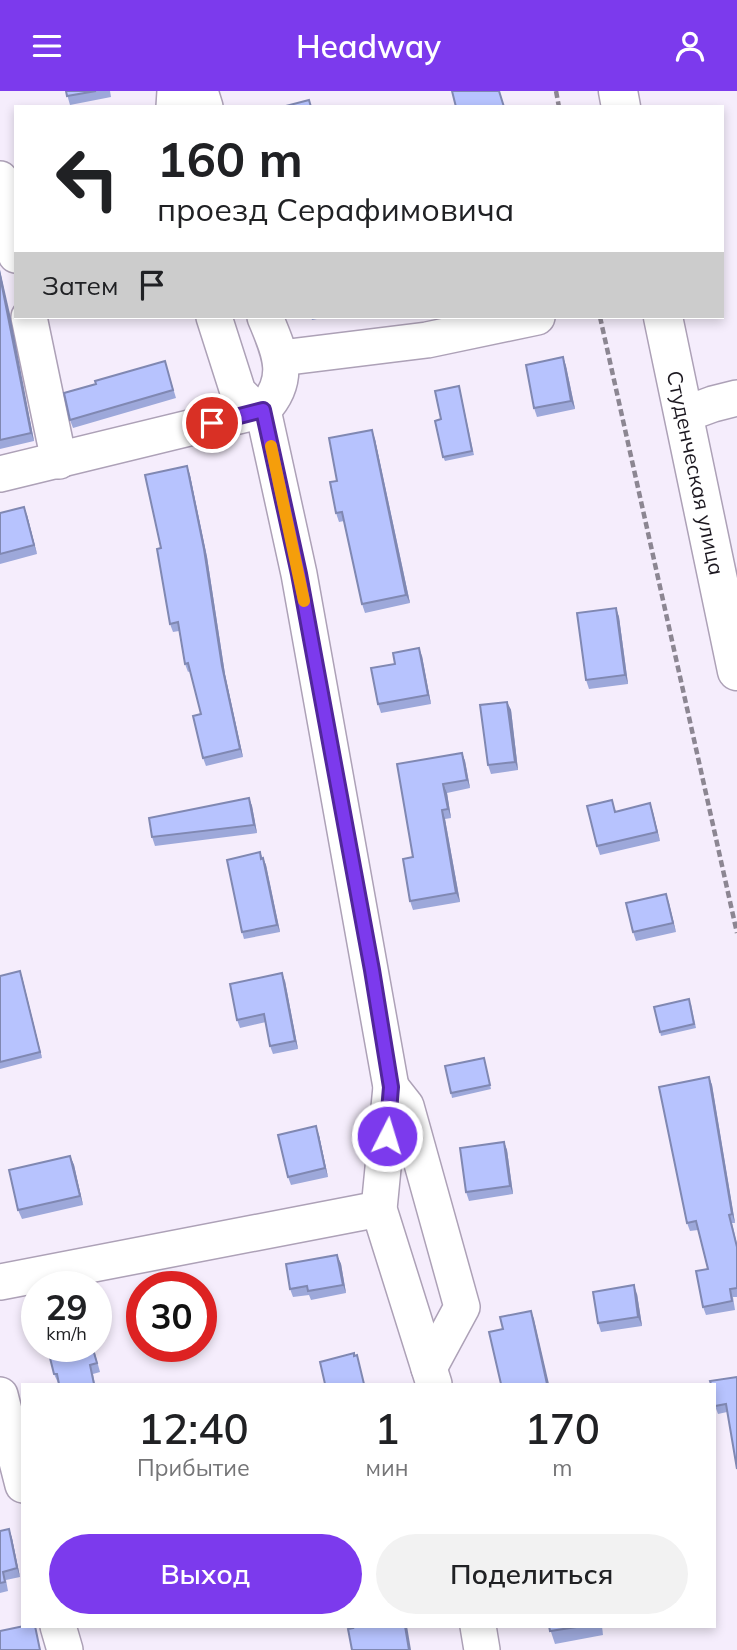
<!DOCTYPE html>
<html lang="ru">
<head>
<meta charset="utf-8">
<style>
	:root { --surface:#fff; --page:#f2f2f2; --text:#202124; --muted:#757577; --accent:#7c3aed }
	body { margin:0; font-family:Mulish,sans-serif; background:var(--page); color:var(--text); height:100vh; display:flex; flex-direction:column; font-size:26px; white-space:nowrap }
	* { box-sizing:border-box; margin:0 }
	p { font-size:23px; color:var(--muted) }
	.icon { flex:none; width:38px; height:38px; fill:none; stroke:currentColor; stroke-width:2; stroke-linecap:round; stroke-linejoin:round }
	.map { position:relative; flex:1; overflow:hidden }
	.sheet { position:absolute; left:21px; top:1292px; width:695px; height:245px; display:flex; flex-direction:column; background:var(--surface); border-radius:0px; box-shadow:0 4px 10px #0003 }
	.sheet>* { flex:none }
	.guide { position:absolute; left:14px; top:14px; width:710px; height:214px; border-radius:0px; box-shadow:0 4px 10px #0003; background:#fff; color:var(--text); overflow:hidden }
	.speed { position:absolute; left:21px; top:1180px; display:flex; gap:14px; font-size:35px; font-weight:700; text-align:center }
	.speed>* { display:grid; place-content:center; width:91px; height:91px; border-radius:50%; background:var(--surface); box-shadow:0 4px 10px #0003; line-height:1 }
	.speed small { font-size:18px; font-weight:400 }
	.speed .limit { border:10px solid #d22; background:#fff; color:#111 }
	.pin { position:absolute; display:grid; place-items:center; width:60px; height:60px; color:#fff; margin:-30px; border:4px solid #fff; border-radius:50%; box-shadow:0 2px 7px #0007 }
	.me { position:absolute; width:77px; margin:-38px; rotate:5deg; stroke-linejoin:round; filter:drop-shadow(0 0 5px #0008) }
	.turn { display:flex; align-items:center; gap:24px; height:147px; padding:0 28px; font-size:32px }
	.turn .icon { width:91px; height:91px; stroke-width:2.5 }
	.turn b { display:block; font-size:49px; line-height:60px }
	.then { display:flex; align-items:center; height:66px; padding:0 28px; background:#0003; gap:14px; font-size:26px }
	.eta { display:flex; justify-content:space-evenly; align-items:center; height:119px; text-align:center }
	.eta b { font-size:42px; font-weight:600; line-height:49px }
	.action { display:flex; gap:14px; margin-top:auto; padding:14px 28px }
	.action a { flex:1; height:80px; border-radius:42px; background:var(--accent); color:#fff; font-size:28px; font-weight:600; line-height:80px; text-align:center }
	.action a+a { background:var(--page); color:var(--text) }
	header { display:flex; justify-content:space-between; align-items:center; height:91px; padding:0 28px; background:var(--accent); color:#fff; font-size:32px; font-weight:600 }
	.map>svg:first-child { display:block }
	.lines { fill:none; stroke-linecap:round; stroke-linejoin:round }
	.street-casing { stroke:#ada1b7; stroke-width:38 }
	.primary-casing { stroke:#ada1b7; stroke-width:41 }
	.path { stroke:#8c8692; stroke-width:4.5; stroke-dasharray:7 3.5; stroke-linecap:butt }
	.street { stroke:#fff; stroke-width:35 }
	.primary { stroke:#fff; stroke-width:38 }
	.wall { fill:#9da8da }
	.shaded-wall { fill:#8088b2 }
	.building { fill:#b7c3fe; stroke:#8088b2; stroke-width:2 }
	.route-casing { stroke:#51269a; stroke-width:18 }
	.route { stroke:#7c3aed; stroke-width:12 }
	.slow { stroke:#f59e0b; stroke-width:12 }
	.labels { text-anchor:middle; stroke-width:7; stroke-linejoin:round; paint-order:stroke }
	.street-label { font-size:21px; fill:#1c1820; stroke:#fff }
</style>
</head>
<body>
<header><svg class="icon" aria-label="menu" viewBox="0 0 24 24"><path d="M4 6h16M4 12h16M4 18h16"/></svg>Headway<svg class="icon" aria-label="person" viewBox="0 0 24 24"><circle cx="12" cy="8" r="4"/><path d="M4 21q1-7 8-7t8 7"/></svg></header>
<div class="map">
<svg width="737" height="1559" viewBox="0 0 737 1559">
	<rect width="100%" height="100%" fill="#f5edfc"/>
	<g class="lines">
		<g class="street-casing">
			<g id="street">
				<polyline points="200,0 205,16"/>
				<polyline points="174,16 175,0"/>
				<polyline points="0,88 16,164"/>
				<polyline points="29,226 59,370"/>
				<polyline points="214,226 238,301 249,312 263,319"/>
				<path d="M265,226C279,260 293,287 263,319L299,483L391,996L379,1118L434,1293"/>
				<polyline points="281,267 427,249 537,226"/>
				<polyline points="683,324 713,313 737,307"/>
				<polyline points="0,383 263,319"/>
				<polyline points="391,996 406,1015 462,1216 429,1277"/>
				<polyline points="0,1191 379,1118"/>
				<polyline points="0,1304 23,1394"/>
				<polyline points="58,1535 65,1559"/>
				<polyline points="478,1535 482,1559"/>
			</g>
		</g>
		<g class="primary-casing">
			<g id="primary">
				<polyline points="618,0 621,16"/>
				<polyline points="663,226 737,580"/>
			</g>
		</g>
		<g class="path">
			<polyline points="556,0 559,16"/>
			<polyline points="600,226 737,842"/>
		</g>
		<use href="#street" class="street"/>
		<use href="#primary" class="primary"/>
	</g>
	<g class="wall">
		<polygon points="66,0 110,0 111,6 70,14"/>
		<polygon points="0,179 34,350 0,358"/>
		<polygon points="311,226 327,226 312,229"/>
		<polygon points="563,266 566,275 575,318 537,326 534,317"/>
		<polygon points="165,270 176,307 73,337 70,329 96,293"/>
		<polygon points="460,299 474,364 445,370 443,366 441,328"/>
		<polygon points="375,348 410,512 365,522 362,513 344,430 339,431 336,422 337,390"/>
		<polygon points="187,375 190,384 207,466 225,583 243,666 206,675 203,667 201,623 190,580 188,581 185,573 179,540 173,541 170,533 161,457"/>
		<polygon points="0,422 27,424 37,463 0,473"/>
		<polygon points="616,517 619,526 628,593 589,598 586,589"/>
		<polygon points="422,565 431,613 381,622 378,613 395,573"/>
		<polygon points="507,611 511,619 518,679 491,683 488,674"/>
		<polygon points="462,662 465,670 470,697 447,702 451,727 445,728 460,811 413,819 410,810 413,766 397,673"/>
		<polygon points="249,707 252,715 257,742 155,755 152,746"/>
		<polygon points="650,712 660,750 600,764 597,755 616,721"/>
		<polygon points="260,761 266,774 280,841 244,848 242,841"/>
		<polygon points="666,803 676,841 636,850 633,841"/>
		<polygon points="0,883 0,885 22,886 42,967 0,978"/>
		<polygon points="285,890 298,958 273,963 270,955 266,931 240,937 237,929"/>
		<polygon points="691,913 696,937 661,945 660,941"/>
		<polygon points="484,967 491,998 452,1007 451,1002"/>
		<polygon points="709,986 712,994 735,1132 732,1132 737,1153 737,1206 733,1206 735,1219 706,1224 703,1216 708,1178 698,1139 690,1140 687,1132"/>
		<polygon points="319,1044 328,1086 291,1094 288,1086"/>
		<polygon points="504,1051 507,1059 513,1103 469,1110 466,1101"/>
		<polygon points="70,1065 74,1074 83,1114 22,1128 18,1119"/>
		<polygon points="337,1164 341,1173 346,1202 311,1209 309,1204 293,1206 290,1198"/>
		<polygon points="637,1203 642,1235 601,1241 598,1232"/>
		<polygon points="93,1255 100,1281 93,1283 95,1293 59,1293 59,1292 58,1292 54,1283"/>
		<polygon points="737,1286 727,1321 718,1323 715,1315"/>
		<polygon points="9,1438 12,1447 20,1486 6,1489 8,1500 0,1502 0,1440"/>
		<polygon points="549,1535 602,1535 603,1544 555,1553"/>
	</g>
	<g class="shaded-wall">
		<polygon points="0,179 10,223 34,350 31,342 0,185"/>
		<polygon points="563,266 566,275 575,318 571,310"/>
		<polygon points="372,339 375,348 410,512 406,504"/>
		<polygon points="187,375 190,384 207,466 225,583 243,666 240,658 222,575"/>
		<polygon points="24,416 27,424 37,463 34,454"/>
		<polygon points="616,517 619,526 628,593 625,584"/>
		<polygon points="419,557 422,565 431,613 428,604"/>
		<polygon points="507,611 511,619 518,679 515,671"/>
		<polygon points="462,662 465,670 470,697 467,689"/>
		<polygon points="443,693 447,702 451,727 448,718"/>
		<polygon points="249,707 252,715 257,742 254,734"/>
		<polygon points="650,712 653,721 660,750 657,741"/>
		<polygon points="442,719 445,728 460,811 456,802"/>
		<polygon points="263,767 266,774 280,841 277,834"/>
		<polygon points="666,803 669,812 676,841 673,832"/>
		<polygon points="20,880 22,886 42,967 40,961"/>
		<polygon points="282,882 285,890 298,958 295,950"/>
		<polygon points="709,986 712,994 735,1132 732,1123"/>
		<polygon points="316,1035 319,1044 328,1086 325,1077"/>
		<polygon points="504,1051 507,1059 513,1103 510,1095"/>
		<polygon points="70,1065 74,1074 83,1114 80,1105"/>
		<polygon points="337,1164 341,1173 346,1202 343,1194"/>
		<polygon points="634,1194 637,1203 642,1235 638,1226"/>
		<polygon points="531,1220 534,1228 549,1293 547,1293"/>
		<polygon points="9,1438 12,1447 20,1486 17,1477"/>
		<polygon points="405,1535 407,1535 411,1559 409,1559"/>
	</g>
	<g class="building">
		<polygon points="66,0 96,0 67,5"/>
		<polygon points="452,0 499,0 504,16 456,16"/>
		<polygon points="309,9 311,16 282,16"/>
		<polygon points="0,185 31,342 0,349"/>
		<polygon points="563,266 571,310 534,317 526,274"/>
		<polygon points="165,270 173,299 70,329 64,302 96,293 95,290"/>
		<polygon points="459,295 472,360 443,366 435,330 441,328 435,300"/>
		<polygon points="372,339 406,504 362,513 342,421 336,422 330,391 337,390 329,347"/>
		<polygon points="187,375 204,458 222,575 240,658 203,667 193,625 201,623 188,572 185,573 178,531 170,533 157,458 161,457 145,384"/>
		<polygon points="24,416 34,454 0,463 0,422"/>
		<polygon points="616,517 625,584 586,589 577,522"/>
		<polygon points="419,557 428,604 378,613 371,577 395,573 393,562"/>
		<polygon points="507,611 515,671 488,674 480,614"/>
		<polygon points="462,662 467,689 443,693 448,718 442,719 456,802 410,810 403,768 413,766 397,673"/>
		<polygon points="249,707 254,734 152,746 149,727"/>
		<polygon points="612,709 615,721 650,712 657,741 597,755 587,715"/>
		<polygon points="260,761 261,768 263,767 277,834 242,841 227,769"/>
		<polygon points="666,803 673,832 633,841 626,812"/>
		<polygon points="20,880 40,961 0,971 0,885"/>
		<polygon points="282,882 295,950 270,955 264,923 237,929 230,893"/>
		<polygon points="689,908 694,933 660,941 654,916"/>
		<polygon points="484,967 490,994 451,1002 445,975"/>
		<polygon points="709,986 732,1123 729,1124 737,1156 737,1197 730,1198 732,1210 703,1216 696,1180 708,1178 696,1130 687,1132 659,996"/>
		<polygon points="316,1035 325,1077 288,1086 278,1044"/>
		<polygon points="504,1051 510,1095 466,1101 460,1057"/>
		<polygon points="70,1065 80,1105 18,1119 9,1079"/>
		<polygon points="337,1164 343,1194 308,1200 307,1195 290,1198 286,1173"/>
		<polygon points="634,1194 638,1226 598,1232 593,1201"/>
		<polygon points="531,1220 547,1293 501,1293 489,1241 503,1238 500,1226"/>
		<polygon points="47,1255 92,1255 97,1272 90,1274 94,1293 59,1293 57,1283 54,1283"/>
		<polygon points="354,1262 354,1265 357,1264 364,1293 325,1293 320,1271"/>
		<polygon points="737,1286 737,1378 726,1313 715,1315 714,1293 711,1293 710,1290"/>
		<polygon points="9,1438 17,1477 3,1481 5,1491 0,1492 0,1440"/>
		<polygon points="24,1535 35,1535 40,1559 0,1559 0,1540"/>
		<polygon points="352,1535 405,1535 409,1559 352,1559 348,1538 353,1537"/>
		<polygon points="549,1535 583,1535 550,1540"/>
	</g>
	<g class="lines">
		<g class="route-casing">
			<polyline id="route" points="212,332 263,319 299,483 372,879 391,996 387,1045"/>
		</g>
		<use href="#route" class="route"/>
		<polyline class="slow" points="271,355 304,510"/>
	</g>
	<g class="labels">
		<g class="street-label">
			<text transform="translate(695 382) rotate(78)" y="7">Студенческая улица</text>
		</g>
	</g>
</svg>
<div class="speed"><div>29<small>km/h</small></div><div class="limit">30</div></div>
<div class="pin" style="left:212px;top:332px;background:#d93025"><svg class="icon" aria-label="arrive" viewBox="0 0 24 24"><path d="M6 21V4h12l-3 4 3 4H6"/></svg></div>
<svg class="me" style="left:387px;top:1045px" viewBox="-20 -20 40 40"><circle r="17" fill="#7c3aed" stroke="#fff" stroke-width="3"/><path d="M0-11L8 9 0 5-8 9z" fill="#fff"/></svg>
<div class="guide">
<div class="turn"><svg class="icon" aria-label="left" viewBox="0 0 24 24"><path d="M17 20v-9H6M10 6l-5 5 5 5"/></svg><div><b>160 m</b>проезд Серафимовича</div></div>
<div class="then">Затем<svg class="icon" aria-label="arrive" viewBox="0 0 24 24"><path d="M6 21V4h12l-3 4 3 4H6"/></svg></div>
</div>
<section class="sheet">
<div class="eta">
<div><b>12:40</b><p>Прибытие</p></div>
<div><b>1</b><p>мин</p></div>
<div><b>170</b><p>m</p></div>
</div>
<div class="action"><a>Выход</a><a>Поделиться</a></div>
</section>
</div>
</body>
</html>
